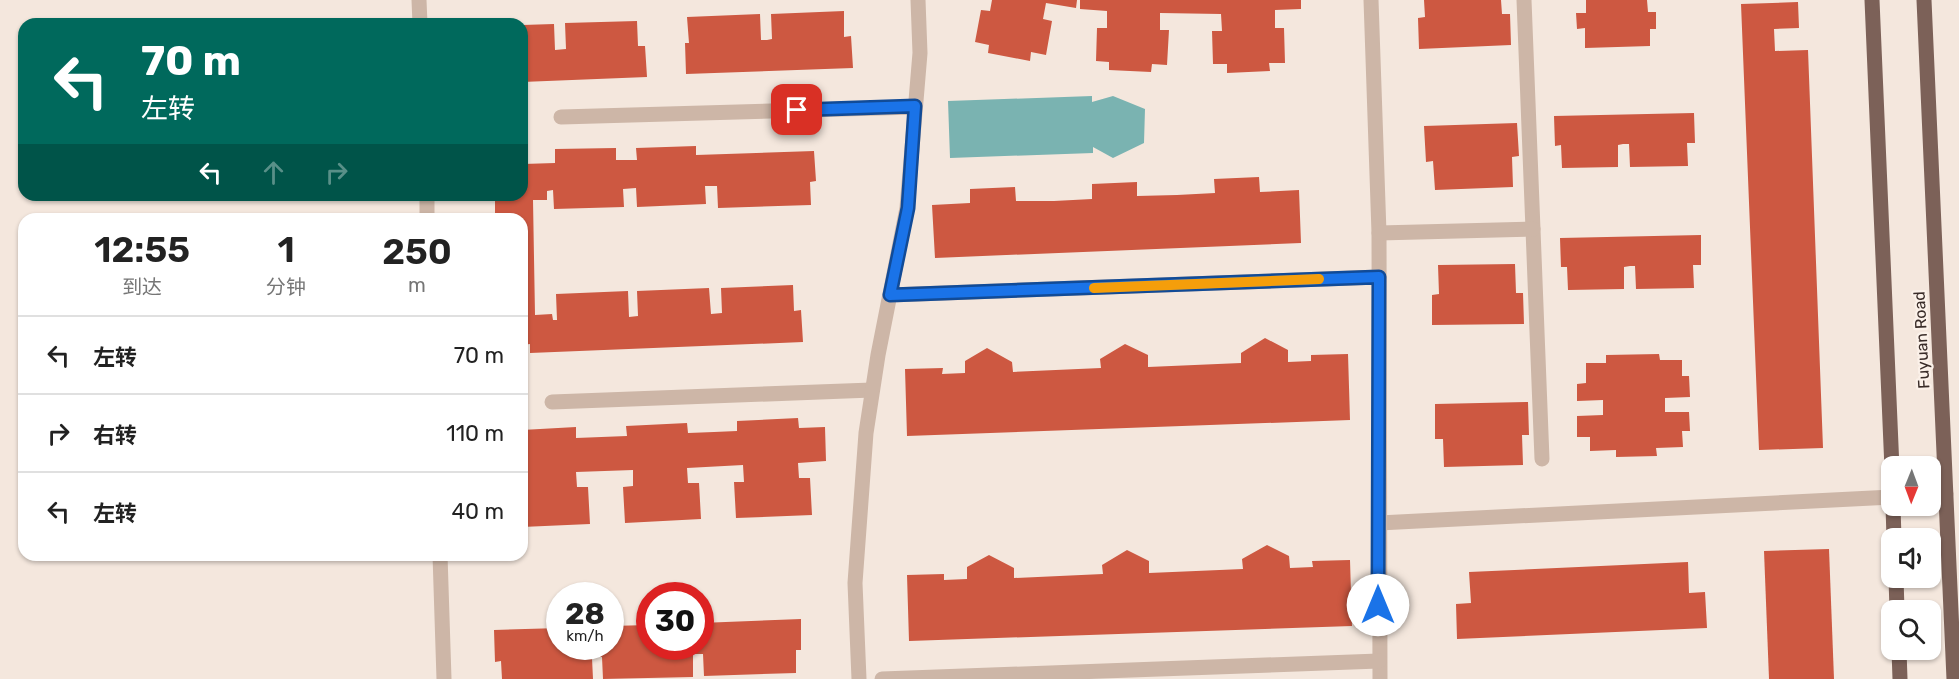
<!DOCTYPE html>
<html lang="zh">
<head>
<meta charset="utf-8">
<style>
	:root { --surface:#fff; --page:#f6f6f6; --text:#222; --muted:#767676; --line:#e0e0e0 }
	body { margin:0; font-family:Rubik,"Noto Sans SC",sans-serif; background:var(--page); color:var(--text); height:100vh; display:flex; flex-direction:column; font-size:22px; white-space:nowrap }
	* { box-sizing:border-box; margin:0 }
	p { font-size:20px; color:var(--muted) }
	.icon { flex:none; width:33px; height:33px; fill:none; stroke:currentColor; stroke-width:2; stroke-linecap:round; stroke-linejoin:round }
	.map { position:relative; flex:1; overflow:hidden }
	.panel { position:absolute; left:18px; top:213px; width:510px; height:348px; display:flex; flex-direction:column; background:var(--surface); border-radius:18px; box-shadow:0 2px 4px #0004 }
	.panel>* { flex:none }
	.top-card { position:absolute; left:18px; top:18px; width:510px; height:183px; border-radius:18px; box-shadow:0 2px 4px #0004; background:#00695c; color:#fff; overflow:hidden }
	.needle { width:39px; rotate:181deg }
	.fabs { position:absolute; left:1881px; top:456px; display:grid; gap:12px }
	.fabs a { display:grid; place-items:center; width:60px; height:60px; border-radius:12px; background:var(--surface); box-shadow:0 2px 4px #0004; font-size:30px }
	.speed { position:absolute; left:546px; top:582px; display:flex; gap:12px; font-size:30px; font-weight:700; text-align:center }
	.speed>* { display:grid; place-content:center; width:78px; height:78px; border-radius:50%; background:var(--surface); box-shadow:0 2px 4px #0004; line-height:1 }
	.speed small { font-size:15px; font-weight:400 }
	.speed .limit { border:9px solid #d22; background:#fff; color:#111 }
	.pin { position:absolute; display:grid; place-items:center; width:51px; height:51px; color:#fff; margin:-26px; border-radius:12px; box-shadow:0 3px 9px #0006 }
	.me { position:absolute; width:66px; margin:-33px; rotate:0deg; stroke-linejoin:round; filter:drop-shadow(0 0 4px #0008) }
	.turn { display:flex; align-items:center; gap:21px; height:126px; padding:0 24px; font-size:27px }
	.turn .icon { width:78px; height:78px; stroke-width:2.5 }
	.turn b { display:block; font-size:42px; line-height:51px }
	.lanes { display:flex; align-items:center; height:57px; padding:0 24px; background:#0003; justify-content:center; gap:30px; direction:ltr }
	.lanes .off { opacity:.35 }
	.eta { display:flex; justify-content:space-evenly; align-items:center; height:102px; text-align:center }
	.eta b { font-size:36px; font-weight:600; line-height:42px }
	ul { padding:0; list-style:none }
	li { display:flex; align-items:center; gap:18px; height:78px; padding:0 24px; border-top:2px solid var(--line) }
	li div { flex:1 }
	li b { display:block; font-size:22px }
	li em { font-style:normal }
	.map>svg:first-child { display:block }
	.water { fill:#7ab3b1 }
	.building { fill:#cd5841 }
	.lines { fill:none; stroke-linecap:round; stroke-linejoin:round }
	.street { stroke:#cdb6a7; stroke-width:15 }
	.primary { stroke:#7c6158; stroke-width:15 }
	.route-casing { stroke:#114b97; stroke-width:15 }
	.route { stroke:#1a73e8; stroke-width:10 }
	.slow { stroke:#f59e0b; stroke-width:10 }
	.labels { text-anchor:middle; stroke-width:4.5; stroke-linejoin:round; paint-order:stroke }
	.street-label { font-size:16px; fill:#392c28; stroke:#fbf1e9 }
</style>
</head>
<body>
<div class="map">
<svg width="1959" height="679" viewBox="0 0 1959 679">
	<rect width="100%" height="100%" fill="#f4e7dd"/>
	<polygon class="water" points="1092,96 1092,102 1113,96 1145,109 1144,143 1113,158 1093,147 1093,153 950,158 948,101"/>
	<g class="building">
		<polygon points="992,0 1077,0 1076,8 1046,3 1043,19 1052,21 1046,55 1031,52 1030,61 988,53 989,45 975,42 981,10 990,11"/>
		<polygon points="1080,0 1301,0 1301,9 1275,10 1275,28 1284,28 1285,63 1269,63 1270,71 1227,73 1227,64 1213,64 1212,31 1222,31 1221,14 1160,13 1160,30 1169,30 1167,65 1152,64 1151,72 1109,70 1109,62 1096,61 1097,28 1107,28 1107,11 1080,9"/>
		<polygon points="1424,0 1501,0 1502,14 1510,14 1511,45 1419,49 1418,18 1425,17"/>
		<polygon points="1586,0 1647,0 1648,12 1656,12 1656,29 1650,29 1650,46 1585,48 1585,28 1577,29 1576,13 1586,13"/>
		<polygon points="1798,2 1799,28 1774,29 1775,51 1808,50 1823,448 1759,450 1741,4"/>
		<polygon points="844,11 844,37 851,36 853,68 686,74 685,43 689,43 687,17 760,14 761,40 767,40 772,39 771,14"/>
		<polygon points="637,21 638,46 645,46 647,77 522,82 522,25 554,24 555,50 566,49 565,23"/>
		<polygon points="1694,113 1695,143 1687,143 1688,166 1630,167 1629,144 1623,144 1618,145 1618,167 1562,168 1561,145 1555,146 1554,116"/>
		<polygon points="1517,123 1519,156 1512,157 1513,187 1435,190 1433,161 1426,162 1424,126"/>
		<polygon points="696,146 696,155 814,151 816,181 810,182 811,205 718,208 717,186 705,186 706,204 637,207 636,188 623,189 624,207 554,209 553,190 547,191 547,200 533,200 535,315 552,314 553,320 557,320 556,294 628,291 629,317 638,316 637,291 709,288 711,314 722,313 721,288 793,285 794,311 801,310 803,342 530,353 530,344 522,345 522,219 495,219 495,195 522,195 523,164 555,163 555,149 616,148 616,160 637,160 636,148"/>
		<polygon points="1259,177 1260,192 1299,190 1301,243 935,258 932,205 970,203 970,189 1015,187 1016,201 1054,201 1092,199 1092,184 1137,182 1137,196 1177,195 1215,193 1214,179"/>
		<polygon points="1701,235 1701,265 1693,265 1694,288 1636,289 1635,266 1630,266 1624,267 1624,289 1568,290 1567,267 1561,267 1560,238"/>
		<polygon points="1515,264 1516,293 1523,293 1524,324 1432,325 1432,295 1439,294 1438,265"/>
		<polygon points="1265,338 1288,350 1288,362 1311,361 1311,355 1348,354 1350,420 907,436 905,369 943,368 942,374 965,373 965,361 987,348 1012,362 1013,372 1101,368 1100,359 1125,344 1148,355 1148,367 1241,363 1241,353"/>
		<polygon points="1659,354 1660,360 1682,360 1682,376 1689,376 1690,397 1665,398 1665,412 1689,412 1690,431 1682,431 1683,447 1656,448 1657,456 1616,457 1616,450 1590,451 1590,437 1577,437 1577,416 1603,415 1603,400 1577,401 1577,384 1586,383 1586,363 1606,363 1606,355"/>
		<polygon points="1528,402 1529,435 1522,435 1523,465 1444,467 1443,439 1435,439 1435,404"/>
		<polygon points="798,418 799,428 825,427 826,461 798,463 799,478 810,478 812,515 736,518 734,482 744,482 743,465 687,468 688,483 699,483 701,519 625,523 623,487 633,486 633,470 576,472 577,487 588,487 590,524 522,527 522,430 576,427 576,438 627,436 626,426 687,423 688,433 714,432 737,431 737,421"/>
		<polygon points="1267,545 1289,556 1290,568 1313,567 1312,561 1350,560 1352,626 909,641 907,575 944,574 944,580 967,579 967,567 989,555 1014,568 1014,578 1103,574 1102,565 1127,550 1149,561 1149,573 1243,569 1242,559"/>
		<polygon points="1829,549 1834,679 1769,679 1764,551"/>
		<polygon points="1688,562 1689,593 1705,592 1707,628 1457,639 1456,604 1471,603 1469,572"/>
		<polygon points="801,619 801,650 796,650 796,673 704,676 703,654 693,654 693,677 603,679 602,657 597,657 592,658 593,679 502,679 501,661 495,662 494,630 560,628 560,646 610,646 610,626 650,625 650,646 700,646 700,623"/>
	</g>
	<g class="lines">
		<g class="street">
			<polyline points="419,0 420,24"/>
			<polyline points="1371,0 1379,233 1380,679"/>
			<polyline points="1524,0 1542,459"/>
			<polyline points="561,117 915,107"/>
			<polyline points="427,195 427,219"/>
			<polyline points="1379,233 1533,229"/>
			<polyline points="890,295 1379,277"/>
			<polyline points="552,402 872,390"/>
			<polyline points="1930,495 1946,494"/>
			<polyline points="1379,523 1892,497"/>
			<polyline points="440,555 444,679"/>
			<polyline points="859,679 855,583 866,433 878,355 907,208 920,53 918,0"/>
			<polyline points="882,679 1379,661"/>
		</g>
		<g class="primary">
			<polyline points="1872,0 1892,469"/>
			<polyline points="1924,0 1954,679"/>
			<polyline points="1893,506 1894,538"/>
			<polyline points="1896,578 1897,610"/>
			<polyline points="1899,650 1900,679"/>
		</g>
	</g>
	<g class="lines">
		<g class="route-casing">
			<polyline id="route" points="797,110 915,106 908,208 890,295 1379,277 1378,605"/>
		</g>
		<use href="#route" class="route"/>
		<polyline class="slow" points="1094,288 1319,279"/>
	</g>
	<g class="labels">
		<g class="street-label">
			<text transform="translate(1921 340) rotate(-93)" y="6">Fuyuan Road</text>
		</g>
	</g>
</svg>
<div class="fabs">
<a><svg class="needle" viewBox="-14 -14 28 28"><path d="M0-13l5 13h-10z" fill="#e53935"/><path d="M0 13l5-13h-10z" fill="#767676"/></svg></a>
<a><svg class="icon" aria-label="sound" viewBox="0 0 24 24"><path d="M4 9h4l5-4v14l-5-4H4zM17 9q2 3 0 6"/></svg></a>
<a><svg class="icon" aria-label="search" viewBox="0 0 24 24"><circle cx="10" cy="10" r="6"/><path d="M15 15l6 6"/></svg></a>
</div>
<div class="speed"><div>28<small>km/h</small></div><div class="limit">30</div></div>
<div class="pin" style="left:797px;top:110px;background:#d93025"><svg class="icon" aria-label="arrive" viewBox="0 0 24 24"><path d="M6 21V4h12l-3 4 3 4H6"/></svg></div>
<svg class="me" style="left:1378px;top:605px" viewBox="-20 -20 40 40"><circle r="19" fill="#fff"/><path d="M0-13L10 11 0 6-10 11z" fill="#1a73e8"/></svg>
<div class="top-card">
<div class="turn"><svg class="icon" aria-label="left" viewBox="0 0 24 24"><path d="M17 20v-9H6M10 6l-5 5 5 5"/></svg><div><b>70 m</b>左转</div></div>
<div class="lanes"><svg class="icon" aria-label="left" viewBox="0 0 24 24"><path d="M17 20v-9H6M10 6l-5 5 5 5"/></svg><svg class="icon off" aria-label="ahead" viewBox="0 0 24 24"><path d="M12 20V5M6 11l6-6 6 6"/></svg><svg class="icon off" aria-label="right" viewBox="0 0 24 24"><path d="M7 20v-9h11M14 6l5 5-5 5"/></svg></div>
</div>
<section class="panel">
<div class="eta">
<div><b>12:55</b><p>到达</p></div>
<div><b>1</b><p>分钟</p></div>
<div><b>250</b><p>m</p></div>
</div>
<ul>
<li><svg class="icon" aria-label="left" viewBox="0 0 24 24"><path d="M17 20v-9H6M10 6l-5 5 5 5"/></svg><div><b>左转</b></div><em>70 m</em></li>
<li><svg class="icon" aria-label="right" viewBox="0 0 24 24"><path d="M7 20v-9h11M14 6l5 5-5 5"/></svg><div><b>右转</b></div><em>110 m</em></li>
<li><svg class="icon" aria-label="left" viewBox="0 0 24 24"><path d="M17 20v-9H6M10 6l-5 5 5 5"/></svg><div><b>左转</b></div><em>40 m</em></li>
</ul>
</section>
</div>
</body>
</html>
